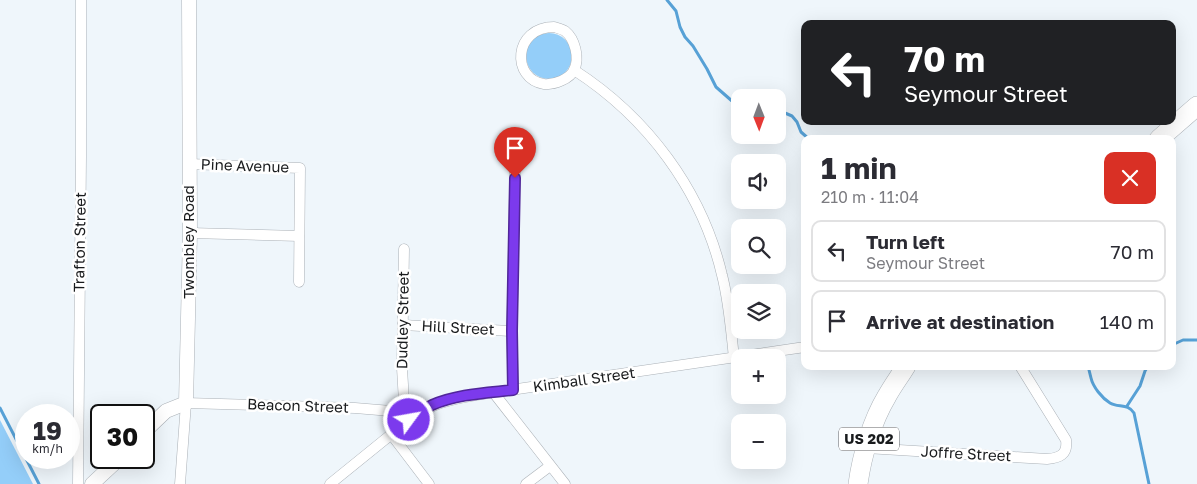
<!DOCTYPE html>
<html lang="en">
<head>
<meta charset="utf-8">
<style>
	:root { --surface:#fff; --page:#f7f7f7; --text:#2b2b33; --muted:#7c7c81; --line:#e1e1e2 }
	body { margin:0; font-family:"Golos Text",sans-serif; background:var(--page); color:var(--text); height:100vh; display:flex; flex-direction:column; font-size:19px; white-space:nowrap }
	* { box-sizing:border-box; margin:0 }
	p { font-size:16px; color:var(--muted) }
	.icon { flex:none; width:28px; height:28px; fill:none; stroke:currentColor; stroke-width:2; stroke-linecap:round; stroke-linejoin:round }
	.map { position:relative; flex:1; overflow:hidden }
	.side { position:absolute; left:801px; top:135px; width:375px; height:235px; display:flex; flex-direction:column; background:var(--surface); border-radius:10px; box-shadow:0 5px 20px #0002 }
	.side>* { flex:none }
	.hud { position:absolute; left:801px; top:20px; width:375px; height:105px; border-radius:10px; box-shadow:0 5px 20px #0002; background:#202124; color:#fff; overflow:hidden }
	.needle { width:32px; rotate:179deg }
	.fabs { position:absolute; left:731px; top:89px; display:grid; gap:10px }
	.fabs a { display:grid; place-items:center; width:55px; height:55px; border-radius:10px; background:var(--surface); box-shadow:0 5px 20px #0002; font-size:25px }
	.speed { position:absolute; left:15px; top:404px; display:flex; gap:10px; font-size:25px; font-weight:700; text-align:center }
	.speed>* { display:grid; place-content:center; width:65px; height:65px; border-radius:50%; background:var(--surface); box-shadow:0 5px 20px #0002; line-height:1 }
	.speed small { font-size:12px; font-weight:400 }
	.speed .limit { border:2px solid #111; border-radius:8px; background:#fff; color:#111 }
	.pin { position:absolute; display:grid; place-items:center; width:42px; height:42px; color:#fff; margin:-51px -21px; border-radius:50% 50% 50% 0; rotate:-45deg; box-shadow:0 0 5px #0007 }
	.pin .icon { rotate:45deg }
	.me { position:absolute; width:55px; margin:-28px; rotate:58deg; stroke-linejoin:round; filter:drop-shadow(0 0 4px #0008) }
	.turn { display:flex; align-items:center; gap:18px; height:105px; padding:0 20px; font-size:22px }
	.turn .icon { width:65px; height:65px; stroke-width:2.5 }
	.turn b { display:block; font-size:35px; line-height:42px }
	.round { display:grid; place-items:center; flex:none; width:52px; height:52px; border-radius:10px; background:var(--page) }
	.head { display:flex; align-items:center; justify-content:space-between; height:85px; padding:0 20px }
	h1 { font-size:30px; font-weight:700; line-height:38px }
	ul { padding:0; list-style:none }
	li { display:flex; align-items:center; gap:15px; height:62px; margin:0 10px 8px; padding:0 10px; border:2px solid var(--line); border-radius:10px }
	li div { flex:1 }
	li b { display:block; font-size:19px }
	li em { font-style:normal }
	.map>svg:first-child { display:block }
	.green { fill:#94cef9 }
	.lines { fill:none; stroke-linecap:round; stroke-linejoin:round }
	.stream { stroke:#57a1d6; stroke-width:3 }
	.street-casing { stroke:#abb1b7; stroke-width:11 }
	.secondary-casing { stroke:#abb1b7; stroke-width:15 }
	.highway-casing { stroke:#abb1b7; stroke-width:20 }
	.street { stroke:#fff; stroke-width:10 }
	.secondary { stroke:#fff; stroke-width:14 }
	.highway { stroke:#fff; stroke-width:19 }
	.route-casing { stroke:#51269a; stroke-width:12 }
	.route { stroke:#7c3aed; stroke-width:9 }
	.labels { text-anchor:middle; stroke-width:5; stroke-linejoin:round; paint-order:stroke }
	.shield { fill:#fff; stroke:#5e5f61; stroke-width:1 }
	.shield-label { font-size:14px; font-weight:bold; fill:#191b1d }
	.street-label { font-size:15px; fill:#191b1d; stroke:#fff }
</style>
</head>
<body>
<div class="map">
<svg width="1197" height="484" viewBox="0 0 1197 484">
	<rect width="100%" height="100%" fill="#eff6fb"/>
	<g class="green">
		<circle cx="549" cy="56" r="23"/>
		<polygon points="0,420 33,484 0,484"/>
	</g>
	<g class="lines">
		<g class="stream">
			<polyline points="667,0 676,11 680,27 685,37 693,46 707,69 716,87 732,101 740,101"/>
			<polyline points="753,98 760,96 764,98"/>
			<polyline points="778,110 792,116 797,122 801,132 809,139"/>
			<polyline points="892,139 897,137 905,139"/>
			<polyline points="1172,345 1183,340 1197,340"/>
			<path d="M1088,366C1089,370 1090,374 1091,378C1093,387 1102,398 1110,403C1118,408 1128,403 1134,413L1149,484"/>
			<polyline points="1127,406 1140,386 1145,371 1148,366"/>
			<polyline points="0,408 39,484"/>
		</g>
		<g class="street-casing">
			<g id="street">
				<path d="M554,27C557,28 562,29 565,31C575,39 580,58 574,70C570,79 554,85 544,84C511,79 513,27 554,27Z"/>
				<path d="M574,70C647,117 702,190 722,275C729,302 731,330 734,358"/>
				<polyline points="189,164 300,168 299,282"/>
				<polyline points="190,233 299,236"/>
				<polyline points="404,249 402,368 404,402 409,420"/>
				<polyline points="403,325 512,331"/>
				<polyline points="513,390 512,331 515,171"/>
				<polyline points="493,392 565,484"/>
				<polyline points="391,434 429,484"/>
				<path d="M866,448L1047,459C1059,458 1068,455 1066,440L1020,366"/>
				<polyline points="78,484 81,156 81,0"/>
				<polyline points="180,484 186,403 355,408 391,411 400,414 409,420"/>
				<path d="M330,484L409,420C433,403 447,400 476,395L805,347"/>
				<polyline points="526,484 550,466"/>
			</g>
		</g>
		<g class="secondary-casing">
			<g id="secondary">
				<polyline points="144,432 166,411 186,403 190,233 189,0"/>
				<polyline points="92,484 120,458"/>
			</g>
		</g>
		<g class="highway-casing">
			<g id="highway">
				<polyline points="1159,139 1197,106"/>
				<path d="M858,484C862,455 872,421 887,396C893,385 900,376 906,366"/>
			</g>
		</g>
		<use href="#street" class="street"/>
		<use href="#secondary" class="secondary"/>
		<use href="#highway" class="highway"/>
	</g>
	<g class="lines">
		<g class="route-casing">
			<path id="route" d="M409,420C416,414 424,409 432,405C457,394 486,393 513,390L512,331L515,178"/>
		</g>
		<use href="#route" class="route"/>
	</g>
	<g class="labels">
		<rect class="shield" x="839" y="427.5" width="60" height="23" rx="4"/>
		<g class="shield-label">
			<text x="869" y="444">US 202</text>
		</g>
		<g class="street-label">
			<text transform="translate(245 166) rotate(2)" y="5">Pine Avenue</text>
			<text transform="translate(80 242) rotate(-89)" y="5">Trafton Street</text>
			<text transform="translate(189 242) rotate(-90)" y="5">Twombley Road</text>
			<text transform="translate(403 320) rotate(-89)" y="5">Dudley Street</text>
			<text transform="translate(458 328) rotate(3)" y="5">Hill Street</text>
			<text transform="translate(584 380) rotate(-8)" y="5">Kimball Street</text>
			<text transform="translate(298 406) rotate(2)" y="5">Beacon Street</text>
			<text transform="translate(966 454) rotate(3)" y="5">Joffre Street</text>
		</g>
	</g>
</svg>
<div class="fabs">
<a><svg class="needle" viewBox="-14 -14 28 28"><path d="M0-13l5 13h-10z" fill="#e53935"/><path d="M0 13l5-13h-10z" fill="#7c7c81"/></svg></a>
<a><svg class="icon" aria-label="sound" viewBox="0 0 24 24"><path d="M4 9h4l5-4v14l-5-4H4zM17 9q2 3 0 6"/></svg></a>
<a><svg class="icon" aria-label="search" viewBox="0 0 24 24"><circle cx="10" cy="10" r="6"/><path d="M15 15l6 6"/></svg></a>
<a><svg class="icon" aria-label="layers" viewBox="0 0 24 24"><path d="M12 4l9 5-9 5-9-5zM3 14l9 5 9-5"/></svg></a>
<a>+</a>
<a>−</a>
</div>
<div class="speed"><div>19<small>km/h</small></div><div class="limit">30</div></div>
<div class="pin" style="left:515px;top:178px;background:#d93025"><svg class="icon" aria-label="arrive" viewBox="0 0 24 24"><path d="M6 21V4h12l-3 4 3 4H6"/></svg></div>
<svg class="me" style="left:409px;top:420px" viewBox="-20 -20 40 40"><circle r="17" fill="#7c3aed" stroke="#fff" stroke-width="3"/><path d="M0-11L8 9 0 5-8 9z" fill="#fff"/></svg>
<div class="hud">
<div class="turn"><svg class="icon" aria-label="left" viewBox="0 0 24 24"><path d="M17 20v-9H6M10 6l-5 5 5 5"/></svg><div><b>70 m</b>Seymour Street</div></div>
</div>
<section class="side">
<div class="head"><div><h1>1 min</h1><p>210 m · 11:04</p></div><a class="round" style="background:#d93025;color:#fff"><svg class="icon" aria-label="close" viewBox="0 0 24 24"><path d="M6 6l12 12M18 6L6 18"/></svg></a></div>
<ul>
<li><svg class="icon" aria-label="left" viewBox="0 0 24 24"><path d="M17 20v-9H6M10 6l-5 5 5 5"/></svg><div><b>Turn left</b><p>Seymour Street</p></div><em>70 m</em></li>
<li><svg class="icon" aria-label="arrive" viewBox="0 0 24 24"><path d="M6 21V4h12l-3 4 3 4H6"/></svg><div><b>Arrive at destination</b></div><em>140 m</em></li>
</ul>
</section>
</div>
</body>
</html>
